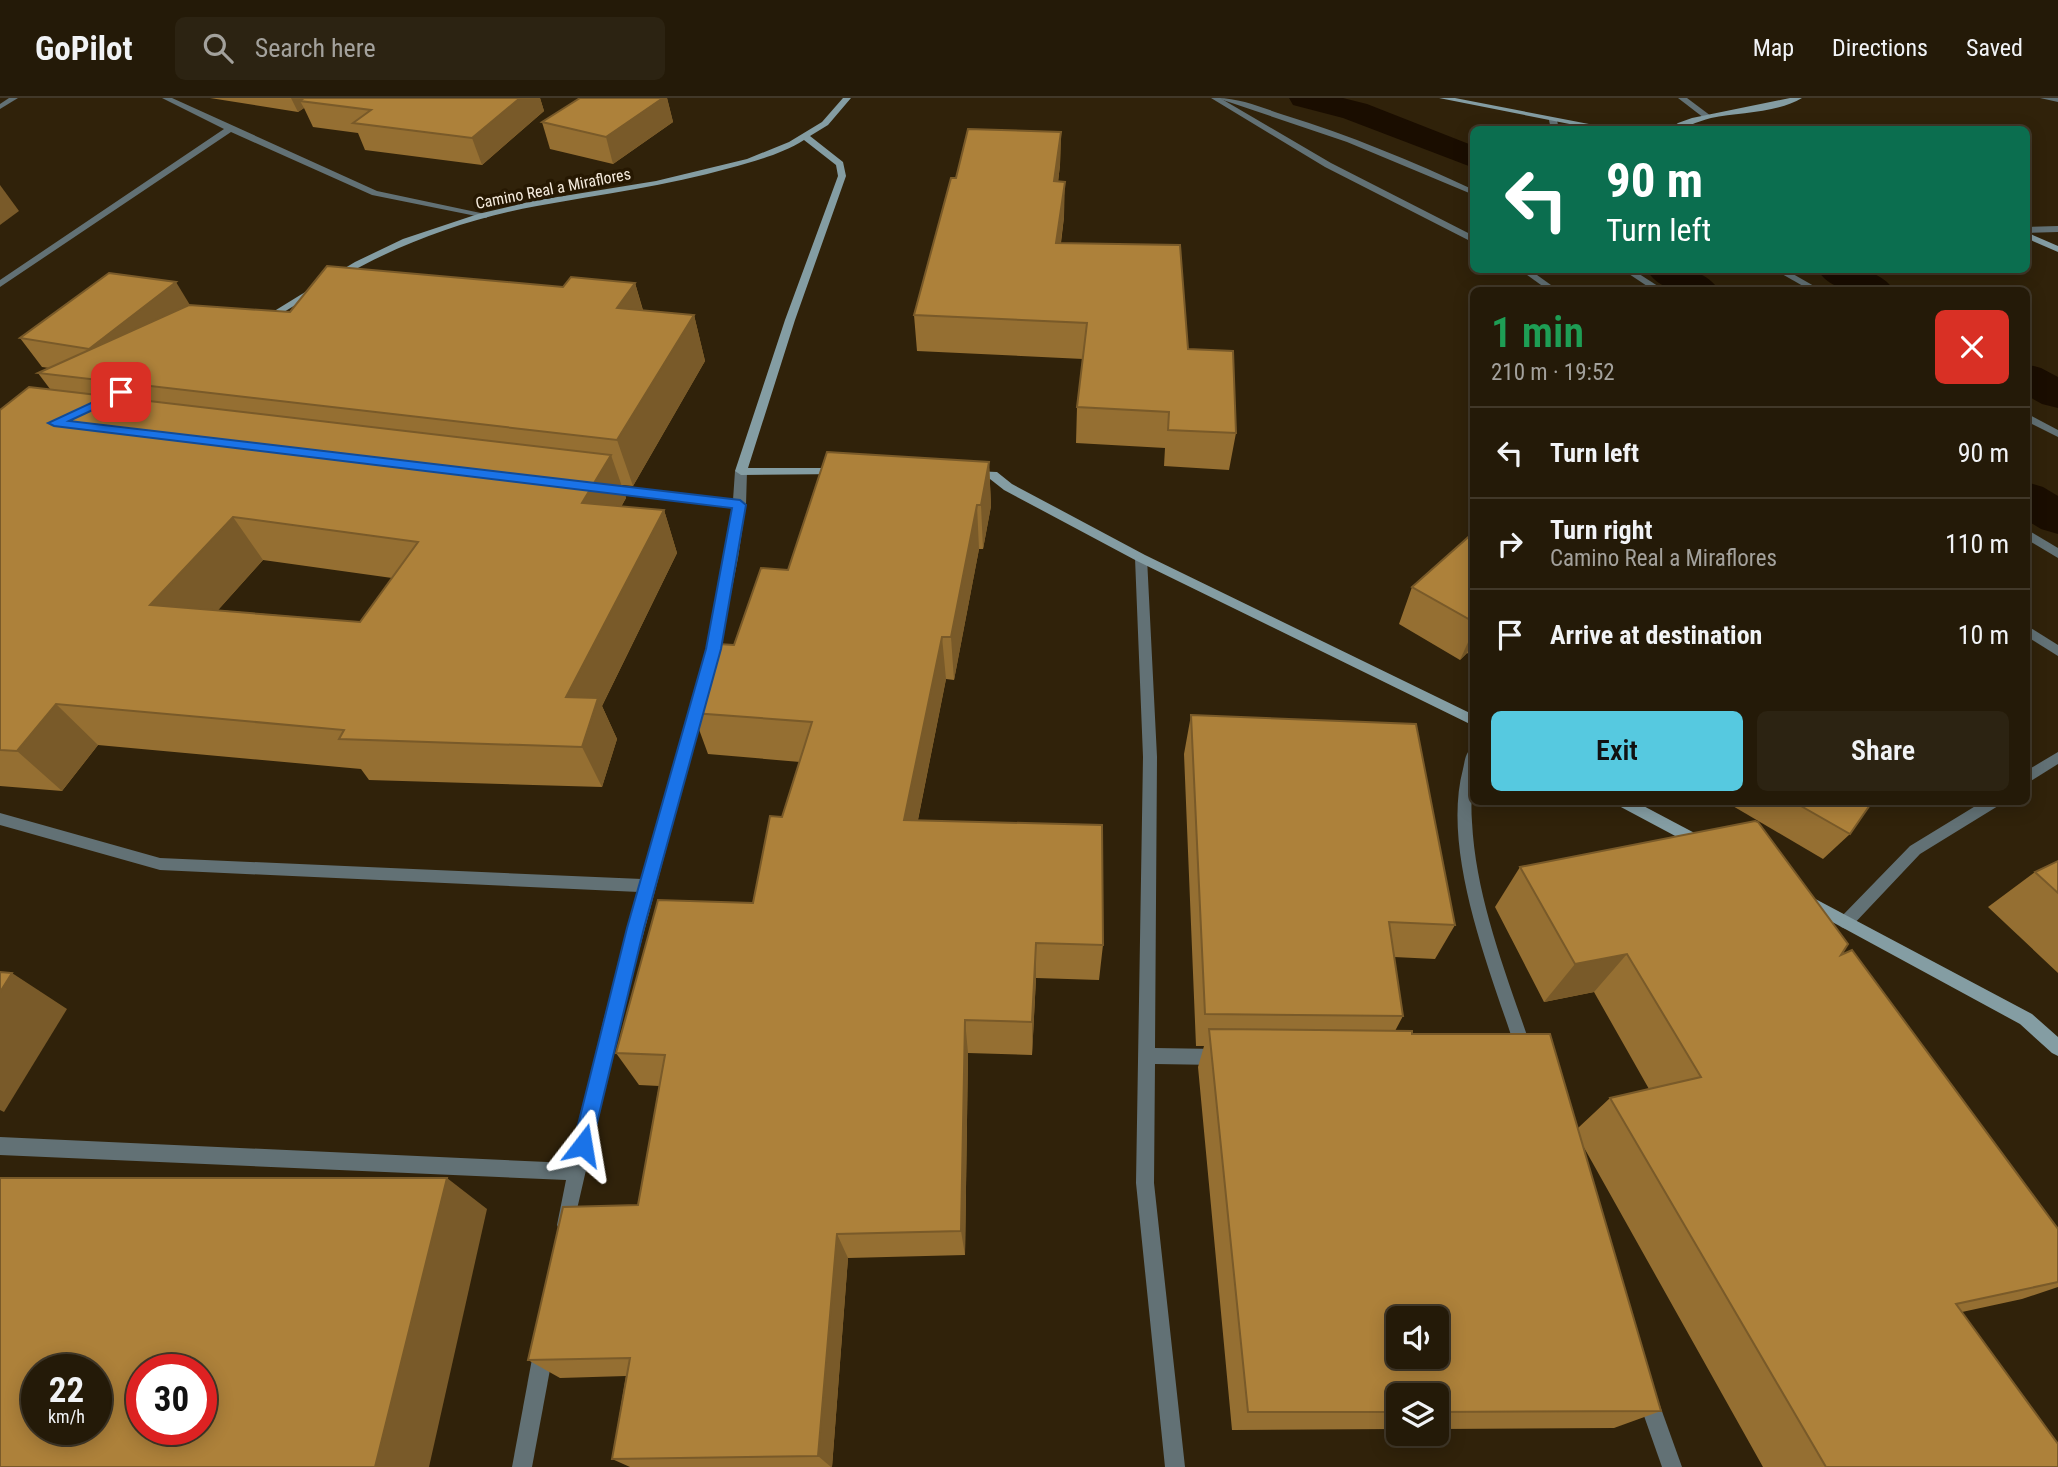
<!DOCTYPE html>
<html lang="en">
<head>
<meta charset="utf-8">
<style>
	:root { --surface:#241a08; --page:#2c2312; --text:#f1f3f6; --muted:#a3a19c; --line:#413829; --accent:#56c9e0 }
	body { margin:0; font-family:"Roboto Condensed",sans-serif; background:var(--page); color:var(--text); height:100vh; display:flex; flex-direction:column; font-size:26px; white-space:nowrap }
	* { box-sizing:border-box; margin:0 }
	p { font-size:23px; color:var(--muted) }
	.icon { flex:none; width:38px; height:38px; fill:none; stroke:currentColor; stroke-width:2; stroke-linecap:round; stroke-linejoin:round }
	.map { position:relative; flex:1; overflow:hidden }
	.drawer { position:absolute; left:1470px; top:189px; width:560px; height:518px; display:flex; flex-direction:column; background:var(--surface); border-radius:10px; box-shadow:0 4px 18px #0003,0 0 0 2px var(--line) }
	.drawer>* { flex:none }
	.banner { position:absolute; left:1470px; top:28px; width:560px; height:147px; border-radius:10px; box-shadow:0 4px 18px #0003,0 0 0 2px var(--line); background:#0b6e4f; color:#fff; overflow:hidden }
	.buttons { position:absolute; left:1386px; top:1208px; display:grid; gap:14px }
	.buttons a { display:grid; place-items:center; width:63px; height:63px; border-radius:10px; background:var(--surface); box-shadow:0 4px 18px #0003,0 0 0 2px var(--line); font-size:35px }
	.speed { position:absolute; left:21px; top:1256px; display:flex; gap:14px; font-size:35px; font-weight:700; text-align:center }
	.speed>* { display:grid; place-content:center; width:91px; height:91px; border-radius:50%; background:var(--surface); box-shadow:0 4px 18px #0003,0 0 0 2px var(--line); line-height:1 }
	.speed small { font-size:18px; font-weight:400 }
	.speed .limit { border:10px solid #d22; background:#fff; color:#111 }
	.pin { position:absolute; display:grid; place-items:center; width:60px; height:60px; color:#fff; margin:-30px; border-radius:14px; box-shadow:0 4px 10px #0006 }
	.me { position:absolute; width:77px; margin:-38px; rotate:14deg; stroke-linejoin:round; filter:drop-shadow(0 0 5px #0008) }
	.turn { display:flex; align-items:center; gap:24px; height:147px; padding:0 21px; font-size:32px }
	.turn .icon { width:91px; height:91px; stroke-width:2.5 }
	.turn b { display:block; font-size:49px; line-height:60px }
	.round { display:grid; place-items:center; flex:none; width:74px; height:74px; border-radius:10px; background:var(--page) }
	.head { display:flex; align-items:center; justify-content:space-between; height:119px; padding:0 21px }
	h1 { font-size:42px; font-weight:600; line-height:52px; color:#1e9e55 }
	.button { display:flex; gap:14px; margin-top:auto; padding:14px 21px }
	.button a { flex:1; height:80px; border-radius:10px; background:var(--accent); color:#111; font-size:28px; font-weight:600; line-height:80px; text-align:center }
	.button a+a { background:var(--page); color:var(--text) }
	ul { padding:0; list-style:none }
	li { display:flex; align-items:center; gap:21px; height:91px; padding:0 21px; border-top:2px solid var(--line) }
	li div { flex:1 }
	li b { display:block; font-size:26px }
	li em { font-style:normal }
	header { display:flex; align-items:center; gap:42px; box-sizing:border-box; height:98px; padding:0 35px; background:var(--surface); border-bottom:2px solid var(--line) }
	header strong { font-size:33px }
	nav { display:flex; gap:38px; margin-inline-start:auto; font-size:24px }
	.search { width:490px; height:63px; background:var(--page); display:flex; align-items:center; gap:18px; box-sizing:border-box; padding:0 24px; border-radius:10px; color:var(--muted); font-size:26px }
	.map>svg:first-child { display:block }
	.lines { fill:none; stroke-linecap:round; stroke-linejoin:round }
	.canal { fill:#1a0d00; fill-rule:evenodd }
	.lane { fill:#627175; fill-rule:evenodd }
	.street { fill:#627175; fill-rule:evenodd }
	.secondary { fill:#849da3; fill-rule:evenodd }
	.wall { fill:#956f32; fill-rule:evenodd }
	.shaded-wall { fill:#795a29 }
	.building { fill:#ad813a; stroke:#795a29; stroke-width:2; fill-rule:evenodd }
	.route { fill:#1a73e8; stroke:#114b97; stroke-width:2 }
	.labels { text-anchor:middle; stroke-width:7; stroke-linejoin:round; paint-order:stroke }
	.far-street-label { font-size:16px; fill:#f5ebdd; stroke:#261802 }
</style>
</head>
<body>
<header>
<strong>GoPilot</strong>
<div class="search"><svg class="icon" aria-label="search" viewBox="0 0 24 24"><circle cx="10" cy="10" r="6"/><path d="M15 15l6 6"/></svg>Search here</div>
<nav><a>Map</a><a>Directions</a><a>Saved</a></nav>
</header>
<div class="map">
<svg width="2058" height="1369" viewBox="0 0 2058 1369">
	<rect width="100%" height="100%" fill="#30220a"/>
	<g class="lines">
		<g class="canal">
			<polygon points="1289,0 1343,0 1367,6 1474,48 1474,70 1343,20 1293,7"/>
			<path d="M1647,172C1674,172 1702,167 1719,192C1694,194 1661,197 1647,172Z"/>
			<path d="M1818,172C1845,172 1876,166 1894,192C1869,194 1832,197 1818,172Z"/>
			<polygon points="2026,266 2041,270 2058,279 2058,310 2042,306 2026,297"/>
			<polygon points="2026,384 2043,389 2058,398 2058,436 2041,431 2026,422"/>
		</g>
		<g class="lane">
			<path d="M1217,0C1240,0 1263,10 1284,17C1349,37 1412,63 1474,92V97L1347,44Z"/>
			<polygon points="1623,172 1633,172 1664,192 1653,192"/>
			<polygon points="2026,431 2058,450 2058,460 2026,441"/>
		</g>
		<g class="street">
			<polygon points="9,0 18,0 0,11 0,6"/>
			<polygon points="162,0 172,0 377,93 490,117 486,120 372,97 231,34 0,189 0,182 224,31"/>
			<polygon points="1211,0 1220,0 1331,65 1474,138 1474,145 1325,69"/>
			<polygon points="1678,0 1687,0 1711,18 1704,20"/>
			<polygon points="2040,0 2058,0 2058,4"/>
			<polygon points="1553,20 1557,22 1559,32 1551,32 1549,22"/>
			<polygon points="2058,128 2058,134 2026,135 2026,129"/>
			<polygon points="1520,172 1530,172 1558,192 1548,192"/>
			<polygon points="1775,172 1786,172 1821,192 1810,192"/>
			<polygon points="2026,315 2058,332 2058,339 2026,323"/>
			<path d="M741,369L747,373L746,407L738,460L721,546L621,920L572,1133L566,1136L560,1133L557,1127L566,1082L0,1057V1039L570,1065L604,920L639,794L160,772L0,727V715L160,760L642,781C675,662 723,533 732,410L605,394L599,390L605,386L733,402L735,373Z"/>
			<polygon points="1141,456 1147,460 1157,659 1155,950 1218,951 1224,953 1226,959 1224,965 1218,967 1155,966 1154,1085 1185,1369 1165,1369 1136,1085 1143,659 1135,460"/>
			<polygon points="2026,527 2058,547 2058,558 2026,538"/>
			<path d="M1474,649C1474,674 1470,699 1472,724C1476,802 1507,878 1532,952L1530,957L1524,960L1518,957L1516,952C1490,872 1441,754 1463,671C1465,663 1465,653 1474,649Z"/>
			<polygon points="2058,654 2058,666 2026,686 2026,673"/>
			<polygon points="1982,704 2000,704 1998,708 1920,756 1851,829 1846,831 1841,829 1838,824 1841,819 1910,748"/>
			<polygon points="544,1240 551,1243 554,1250 532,1369 512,1369 534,1250 537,1243"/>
			<polygon points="1647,1288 1654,1291 1682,1369 1662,1369 1637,1298 1640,1291"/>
		</g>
		<g class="secondary">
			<path d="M843,0H851L828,27L810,38L843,64L846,78L795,222L748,370H838L844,374L842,376L741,377L735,373L785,222L838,78L836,67L804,42C782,56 755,63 730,70C667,88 602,96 537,108C467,121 400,145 338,181L330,179L355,164L403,141L478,116L533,103L656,83L747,61L789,44L822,24Z"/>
			<polygon points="1439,0 1455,0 1620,32 1600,32"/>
			<path d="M1790,0H1802C1777,15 1739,14 1711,20C1697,23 1683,32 1669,32L1678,25L1692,20Z"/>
			<polygon points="2026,134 2058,148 2058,154 2026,140"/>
			<polygon points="315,188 323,190 266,225 258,223"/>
			<polygon points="974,373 997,374 1012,386 1145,457 1474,617 1474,628 1137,463 1004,392 990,381 970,380 970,374"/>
			<polygon points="1617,704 1636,704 1704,740 1706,744 1704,748 1699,750 1694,748 1619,708"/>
			<polygon points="1806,796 2032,916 2058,939 2058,958 2052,955 2020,926 1801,807 1798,802 1801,797"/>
		</g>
	</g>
	<g class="wall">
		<polygon points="210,0 540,0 544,13 482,67 365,52 358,35 313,29 304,10 298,14"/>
		<polygon points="580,0 667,0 673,24 613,66 550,51 542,24"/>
		<polygon points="1061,34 1060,67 1058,84 1064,119 1061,145 1188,251 1236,335 1229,372 1164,368 1165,350 1076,345 1077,309 1083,261 917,253 914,217 956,80"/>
		<path d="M635,185L643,212L694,217L705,263L633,388L622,387L626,400L621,409L664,412L677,455L602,608L617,641L602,689L369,682L361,671L98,647L62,693L0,688V312L50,291L38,275L49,270L42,269L20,240L190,207L290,214L563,189ZM263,462L392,480L360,524L218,512Z"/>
		<polygon points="989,364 991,408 983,451 979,451 954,582 946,581 918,722 1103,847 1099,882 1036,880 1032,957 968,955 965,1157 848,1160 832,1369 630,1369 612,1361 626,1278 560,1280 528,1262 638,1107 659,988 639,987 616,955 753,805 782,719 800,664 708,656 693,615 734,547 788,472"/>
		<polygon points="1474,434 1474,559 1467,555 1460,562 1399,526 1412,489"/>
		<polygon points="1191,617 1455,827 1435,861 1394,859 1403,918 1395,933 1412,936 1578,1030 1610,1000 1649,991 1594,894 1544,904 1495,809 1520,769 1841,857 2058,1184 2058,1189 2022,1201 1962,1214 2058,1369 1763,1369 1582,1046 1661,1313 1614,1330 1437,1331 1437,1297 1398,1297 1398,1331 1232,1332 1198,969 1204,948 1196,948 1184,656"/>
		<polygon points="1726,704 1872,704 1850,736 1823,761"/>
		<polygon points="2058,763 2058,875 1988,809 2035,774"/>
	</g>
	<g class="shaded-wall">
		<polygon points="291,0 320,0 300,3 304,10 298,14"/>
		<polygon points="520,0 540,0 544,13 482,67 472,40"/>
		<polygon points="663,0 667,0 673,24 613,66 606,39"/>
		<polygon points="1061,34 1060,67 1054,118 1054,83"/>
		<polygon points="1065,84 1064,119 1056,180 1056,145"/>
		<polygon points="0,87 19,113 0,127"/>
		<polygon points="176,184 193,212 110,280 89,251"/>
		<polygon points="635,185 648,231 617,210"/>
		<polygon points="694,217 705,263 633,388 617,342"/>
		<polygon points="611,357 626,400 598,448 582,405"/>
		<polygon points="989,364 991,408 983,451 981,407"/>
		<polygon points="977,407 979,451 954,582 951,539"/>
		<polygon points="664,412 677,455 602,608 617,641 602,689 582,649 566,599"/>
		<polygon points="233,419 263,462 185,549 150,507"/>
		<polygon points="1474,531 1474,539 1467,555 1460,562"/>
		<polygon points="942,539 946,581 910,761 904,722"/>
		<polygon points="56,606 98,647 62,693 17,653"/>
		<polygon points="1036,845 1036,880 1032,957 1032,924"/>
		<polygon points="1627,856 1594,894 1544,904 1575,866"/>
		<polygon points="12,875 67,911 4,1014 0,1012 0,894"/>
		<polygon points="965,922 968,955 965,1157 961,1133"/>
		<polygon points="447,1080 487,1111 429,1369 375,1369"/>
		<polygon points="837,1136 848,1160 832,1369 831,1369 818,1358"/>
	</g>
	<g class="building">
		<polygon points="304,0 520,0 472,40 353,25 371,12 300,3"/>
		<polygon points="580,0 663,0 606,39 542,24"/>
		<polygon points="968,31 1061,34 1054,83 1065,84 1056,145 1180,147 1188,251 1233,253 1236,335 1168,332 1169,314 1077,309 1087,225 914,217 951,80 956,80"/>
		<polygon points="327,168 563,189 571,179 635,185 617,210 694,217 617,342 38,275 189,207 290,214"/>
		<polygon points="109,175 176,184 89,251 20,240"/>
		<path d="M29,289L611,357L582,405L664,412L566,599L598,600L582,649L339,641L344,632L56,606L17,653L0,652V312ZM233,419L418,444L360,524L150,507Z"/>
		<polygon points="827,354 989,364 981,407 977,407 951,539 942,539 904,722 1102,727 1103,847 1036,845 1032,924 965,922 961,1133 837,1136 818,1358 612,1361 630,1260 528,1262 563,1109 638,1107 665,957 616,955 658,802 753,805 770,718 782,719 812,624 693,615 718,546 734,547 761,470 788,472"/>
		<polygon points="1474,434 1474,524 1412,489"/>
		<polygon points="1191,617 1416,626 1455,827 1389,824 1403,918 1205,916"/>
		<polygon points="1794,704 1872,704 1850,736"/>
		<polygon points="1755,723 1758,724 1848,846 1841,857 1852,852 2058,1131 2058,1184 1956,1206 2058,1346 2058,1369 1826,1369 1610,1000 1701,979 1627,856 1575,866 1520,769"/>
		<polygon points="2058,763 2058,795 2035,774"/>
		<polygon points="0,874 12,875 0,894"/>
		<path d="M1209,931L1412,933V936H1550L1661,1313L1437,1314V1297H1398V1314H1248ZM1398,1220H1437V1258H1398Z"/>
		<path d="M0,1080H447L375,1369H0ZM37,1272H96V1332H37ZM142,1272H201V1332H142Z"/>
	</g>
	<polygon class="route" points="121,291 127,294 125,297 69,323 740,402 746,407 721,551 644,830 590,1054 583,1057 576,1054 573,1047 627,830 706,551 732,410 54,328 48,325"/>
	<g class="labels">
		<g class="far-street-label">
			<text transform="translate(553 90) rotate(-11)" y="6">Camino Real a Miraflores</text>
		</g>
	</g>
</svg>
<div class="buttons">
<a><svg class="icon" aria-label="sound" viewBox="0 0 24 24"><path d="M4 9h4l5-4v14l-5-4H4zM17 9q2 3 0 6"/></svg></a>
<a><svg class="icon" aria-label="layers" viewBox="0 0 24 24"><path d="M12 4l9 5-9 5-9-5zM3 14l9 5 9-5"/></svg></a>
</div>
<div class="speed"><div>22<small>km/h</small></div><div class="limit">30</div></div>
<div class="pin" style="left:121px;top:294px;background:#d93025"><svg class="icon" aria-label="arrive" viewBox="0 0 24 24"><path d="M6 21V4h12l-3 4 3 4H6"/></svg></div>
<svg class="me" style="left:583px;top:1047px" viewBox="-20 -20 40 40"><path d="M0-17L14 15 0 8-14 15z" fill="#1a73e8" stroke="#fff" stroke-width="4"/></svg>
<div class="banner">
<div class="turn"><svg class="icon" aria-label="left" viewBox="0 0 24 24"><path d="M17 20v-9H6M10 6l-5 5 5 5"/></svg><div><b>90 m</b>Turn left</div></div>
</div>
<section class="drawer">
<div class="head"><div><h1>1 min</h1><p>210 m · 19:52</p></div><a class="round" style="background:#d93025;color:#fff"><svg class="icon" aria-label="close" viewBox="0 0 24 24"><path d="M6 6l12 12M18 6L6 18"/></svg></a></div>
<ul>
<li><svg class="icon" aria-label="left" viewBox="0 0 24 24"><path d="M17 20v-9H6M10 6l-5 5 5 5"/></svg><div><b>Turn left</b></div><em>90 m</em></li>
<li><svg class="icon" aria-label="right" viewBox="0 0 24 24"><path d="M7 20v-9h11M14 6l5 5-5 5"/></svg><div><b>Turn right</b><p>Camino Real a Miraflores</p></div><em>110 m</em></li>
<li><svg class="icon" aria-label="arrive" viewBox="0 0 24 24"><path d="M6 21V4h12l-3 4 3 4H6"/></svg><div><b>Arrive at destination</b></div><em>10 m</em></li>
</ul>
<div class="button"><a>Exit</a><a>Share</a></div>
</section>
</div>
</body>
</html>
